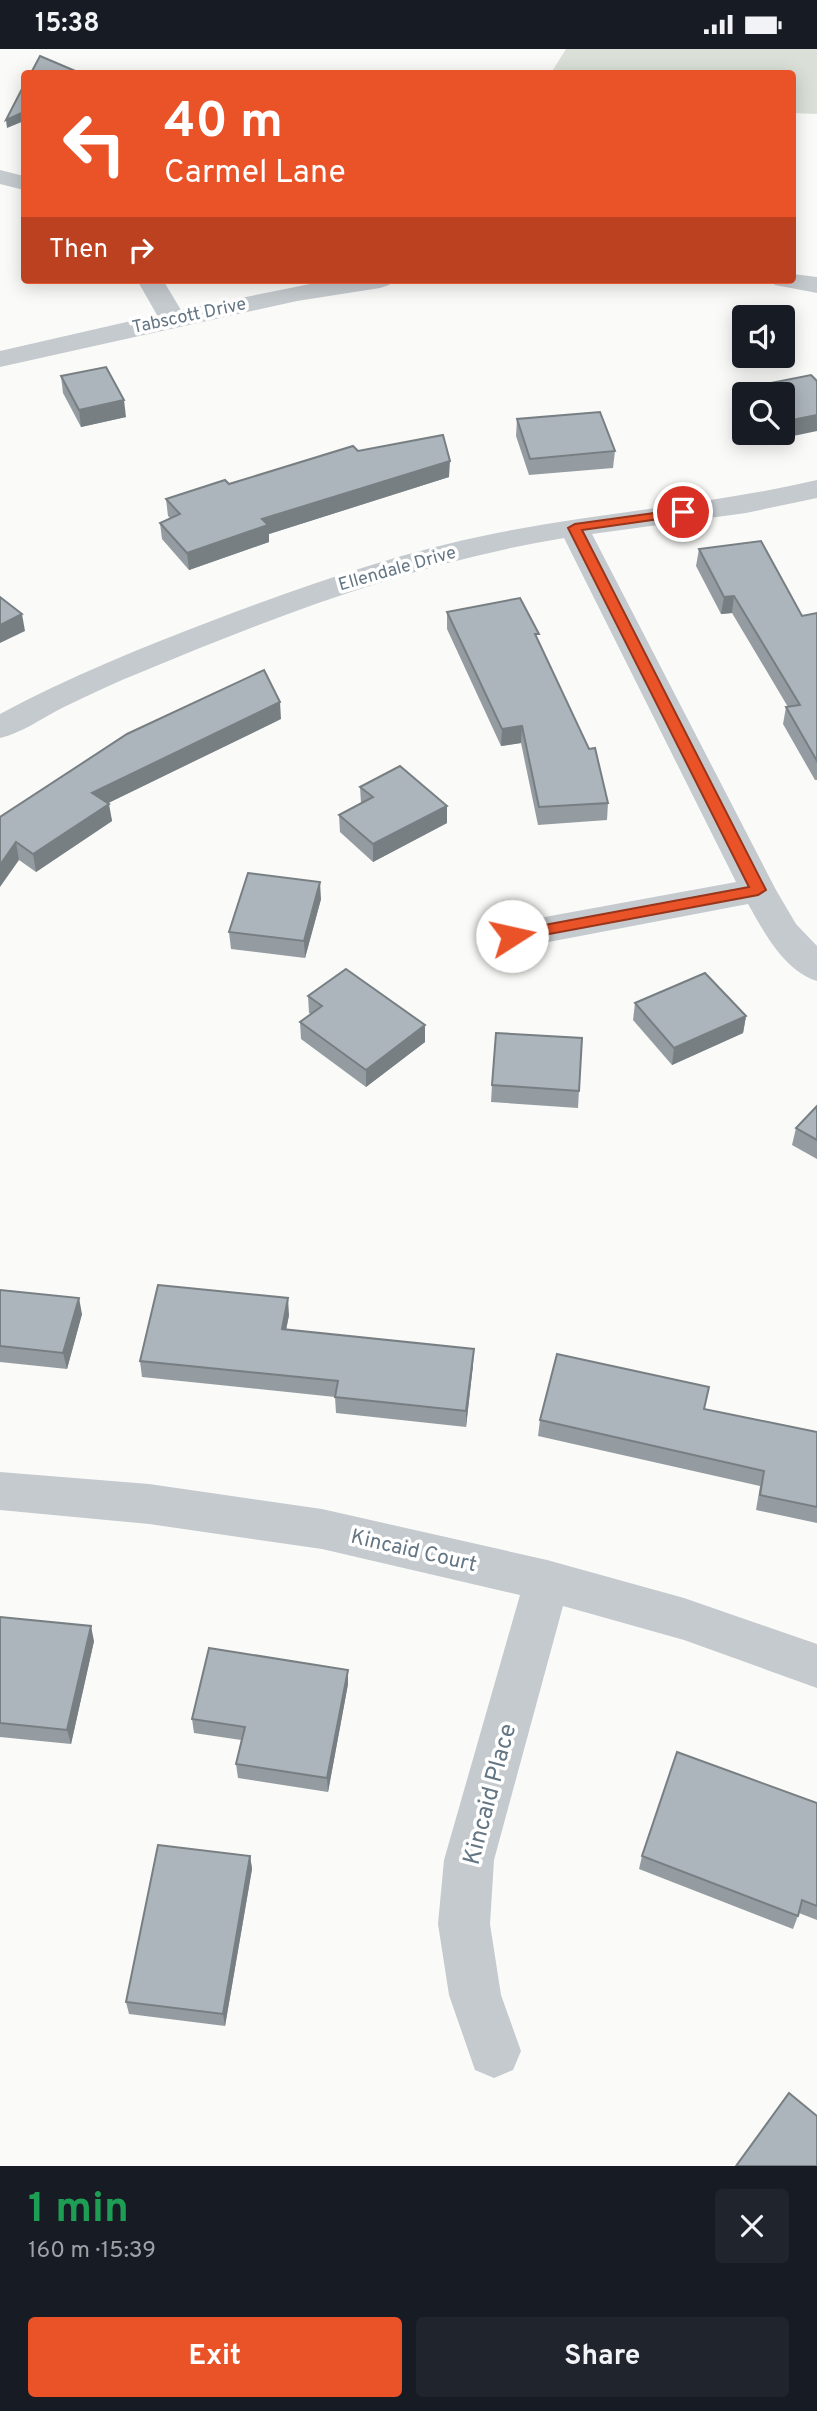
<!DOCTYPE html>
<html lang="en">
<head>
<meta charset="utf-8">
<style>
	:root { --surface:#171b24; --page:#20242c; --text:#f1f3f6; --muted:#9ea1a6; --accent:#ea5228 }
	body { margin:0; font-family:Overpass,sans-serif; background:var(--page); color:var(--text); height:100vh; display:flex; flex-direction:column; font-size:26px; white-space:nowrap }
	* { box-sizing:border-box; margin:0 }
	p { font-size:23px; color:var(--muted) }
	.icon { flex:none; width:38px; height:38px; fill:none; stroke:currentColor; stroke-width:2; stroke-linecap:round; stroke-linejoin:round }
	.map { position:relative; height:2117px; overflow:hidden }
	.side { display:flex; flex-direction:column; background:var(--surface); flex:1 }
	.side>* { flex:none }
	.top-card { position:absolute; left:21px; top:21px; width:775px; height:214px; border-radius:7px; box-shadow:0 4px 18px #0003; background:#ea5228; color:#fff; overflow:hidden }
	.fabs { position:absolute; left:732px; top:256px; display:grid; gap:14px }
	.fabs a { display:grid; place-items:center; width:63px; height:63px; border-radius:7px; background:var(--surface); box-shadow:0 4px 18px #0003; font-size:35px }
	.pin { position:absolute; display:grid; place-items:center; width:60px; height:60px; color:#fff; margin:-30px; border:4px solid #fff; border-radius:50%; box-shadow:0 2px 7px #0007 }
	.me { position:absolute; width:77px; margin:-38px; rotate:80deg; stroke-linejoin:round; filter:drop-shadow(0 0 5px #0008) }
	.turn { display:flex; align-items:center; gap:24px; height:147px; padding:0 28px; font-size:32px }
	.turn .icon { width:91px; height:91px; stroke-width:2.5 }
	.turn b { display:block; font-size:49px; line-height:60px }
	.then { display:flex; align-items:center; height:66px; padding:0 28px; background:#0003; gap:14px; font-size:26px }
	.round { display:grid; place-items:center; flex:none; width:74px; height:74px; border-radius:7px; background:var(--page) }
	.overview { display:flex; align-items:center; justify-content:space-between; height:119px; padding:0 28px }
	h1 { font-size:42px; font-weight:700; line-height:52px; color:#1e9e55 }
	.action { display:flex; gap:14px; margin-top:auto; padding:14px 28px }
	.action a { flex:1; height:80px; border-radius:7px; background:var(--accent); color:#fff; font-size:28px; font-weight:700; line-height:80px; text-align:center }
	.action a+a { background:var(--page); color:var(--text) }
	.status { display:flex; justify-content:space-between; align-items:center; height:49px; padding:0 35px; background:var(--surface); direction:ltr }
	.status svg { height:19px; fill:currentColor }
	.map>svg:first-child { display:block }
	.green { fill:#dae0d7 }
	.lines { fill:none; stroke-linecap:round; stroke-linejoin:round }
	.street { fill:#c5cace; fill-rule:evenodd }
	.wall { fill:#949ca1 }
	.shaded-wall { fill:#787f83 }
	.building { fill:#acb5bb; stroke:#787f83; stroke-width:2 }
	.route { fill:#ea5228; stroke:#98351a; stroke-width:2 }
	.labels { text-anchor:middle; stroke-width:7; stroke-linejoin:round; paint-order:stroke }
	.far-street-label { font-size:18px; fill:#647684; stroke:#fff }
	.street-label { font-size:21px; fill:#647684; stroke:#fff }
	.near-street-label { font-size:24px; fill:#647684; stroke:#fff }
</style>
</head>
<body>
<div class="status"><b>15:38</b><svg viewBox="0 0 49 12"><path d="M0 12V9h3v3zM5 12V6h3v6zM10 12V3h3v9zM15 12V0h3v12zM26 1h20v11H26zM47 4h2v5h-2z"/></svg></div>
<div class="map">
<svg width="817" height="2117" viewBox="0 0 817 2117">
	<rect width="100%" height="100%" fill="#fafaf8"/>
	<polygon class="green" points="566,0 817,0 817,65 793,64 793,24 551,24"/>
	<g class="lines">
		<g class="street">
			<polygon points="0,121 24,127 24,141 0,135"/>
			<polygon points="793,225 817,228 817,244 775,236 771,231 793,231"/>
			<polygon points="137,231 163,231 181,261 330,231 393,231 389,236 380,239 297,252 0,318 0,302 157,266"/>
			<path d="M817,431V449L746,464L592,485L776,841L796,875L817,897V932C784,922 764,883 748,855L512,900L499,896L494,887L499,878L512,874L736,833L564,489C418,513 280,565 144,622C116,633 89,646 62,659C42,669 22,684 0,689V665C68,628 141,599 214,571C304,537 397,504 492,485C600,463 710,456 817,431Z"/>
			<polygon points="0,1423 149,1435 322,1460 547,1511 684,1549 817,1595 817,1639 684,1591 563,1557 494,1811 490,1875 501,1946 521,2002 513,2021 494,2029 475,2021 449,1946 438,1875 444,1811 520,1546 322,1500 149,1475 0,1461"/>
		</g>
	</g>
	<g class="wall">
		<polygon points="61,327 126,368 81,378 63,344"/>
		<polygon points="817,332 779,390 773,383 782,383 782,345 750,345 751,338"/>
		<polygon points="517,370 615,402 613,419 529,426 516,387"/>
		<polygon points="358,402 449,428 269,485 269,493 189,521 162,490 160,474 170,469 168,467 166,450"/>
		<polygon points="699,500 802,567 817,564 817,731 815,731 783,675 786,658 788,658 732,564 721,565 696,517"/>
		<polygon points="447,563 539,592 608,754 607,771 538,776 521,694 501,697 447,580"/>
		<polygon points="281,670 108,754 112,772 36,823 19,811 0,768"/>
		<polygon points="360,738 447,757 447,774 373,813 340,783 339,766 361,754"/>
		<polygon points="321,850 305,909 231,900 229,883"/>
		<polygon points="308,947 425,993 366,1038 301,990 300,973 311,965 309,964"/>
		<polygon points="635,954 746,967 743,984 672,1016 633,971"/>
		<polygon points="492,1036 579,1042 578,1059 491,1053"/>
		<polygon points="817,1057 817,1110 792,1096 796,1079"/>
		<polygon points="0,1241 82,1265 67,1320 0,1313"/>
		<polygon points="289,1266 286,1281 473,1316 466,1378 336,1364 335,1348 142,1328 140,1312"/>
		<polygon points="705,1360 817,1383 817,1474 756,1461 760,1437 538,1387 540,1371"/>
		<polygon points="0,1568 94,1592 71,1695 0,1688"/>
		<polygon points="348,1621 348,1635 328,1743 238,1729 236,1715 241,1691 194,1684 192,1670"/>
		<polygon points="817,1754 817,1871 799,1864 793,1880 639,1820 642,1807"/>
		<polygon points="250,1807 252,1820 225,1977 129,1965 126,1953"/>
	</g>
	<g class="shaded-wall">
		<polygon points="24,63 24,72 7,79 6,71"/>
		<polygon points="124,351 126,368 81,378 79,361"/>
		<polygon points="817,366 817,382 779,390 780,383 782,383 782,373"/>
		<polygon points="450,412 449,428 269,485 269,493 189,521 187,504 262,470"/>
		<polygon points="734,547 732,564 721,565 724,548"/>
		<polygon points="22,565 25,582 0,594 0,576"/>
		<polygon points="280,653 281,670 94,761 92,744"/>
		<polygon points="522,677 521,694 501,697 502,680"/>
		<polygon points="109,755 112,772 36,823 33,805"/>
		<polygon points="447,757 447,774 373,813 373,795"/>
		<polygon points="16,793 19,811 0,838 0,816"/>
		<polygon points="320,833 321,850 305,909 304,892"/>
		<polygon points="746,967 743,984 672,1016 674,999"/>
		<polygon points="425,976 425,993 366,1038 366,1021"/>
		<polygon points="79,1249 82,1265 67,1320 63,1304"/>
		<polygon points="288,1249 289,1266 283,1296 282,1280"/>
		<polygon points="474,1300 473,1316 466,1378 466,1362"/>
		<polygon points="91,1577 94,1592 71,1695 67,1681"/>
		<polygon points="348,1621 348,1635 328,1743 327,1729"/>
		<polygon points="250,1807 252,1820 225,1977 223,1965"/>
	</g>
	<g class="building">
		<polygon points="40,7 80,24 31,24"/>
		<polygon points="24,36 24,63 6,71"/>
		<polygon points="106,318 124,351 79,361 61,327"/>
		<polygon points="811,326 817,332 817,366 782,373 782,345 757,345 751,338"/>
		<polygon points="600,363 615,402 530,410 517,370"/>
		<polygon points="443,386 450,412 262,470 268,476 187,504 160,474 180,465 166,450 225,431 229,435 353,397 358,402"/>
		<polygon points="761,492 802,567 817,564 817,712 786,658 800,656 734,547 724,548 699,500"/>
		<polygon points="0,548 22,565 0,576"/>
		<polygon points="520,549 539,585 535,585 589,700 595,699 608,754 539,758 522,677 502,680 447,563"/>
		<polygon points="264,621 280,653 92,744 109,755 33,805 16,793 0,816 0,768 127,685"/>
		<polygon points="400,717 447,757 373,795 339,766 373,748 360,738"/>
		<polygon points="248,824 320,833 304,892 229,883"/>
		<polygon points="346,920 425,976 366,1021 300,973 322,957 308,947"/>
		<polygon points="705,924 746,967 674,999 635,954"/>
		<polygon points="496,984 582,989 579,1042 492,1036"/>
		<polygon points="817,1057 817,1091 796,1079"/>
		<polygon points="158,1236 288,1249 282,1280 474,1300 466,1362 335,1348 338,1332 140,1312"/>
		<polygon points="0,1241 79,1249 63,1304 0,1297"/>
		<polygon points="557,1305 709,1338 704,1360 817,1383 817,1458 760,1446 764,1422 540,1371"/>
		<polygon points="0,1568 91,1577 67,1681 0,1674"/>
		<polygon points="209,1599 348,1621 327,1729 236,1715 245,1678 192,1670"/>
		<polygon points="677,1703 817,1754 817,1857 802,1851 798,1867 642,1807"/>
		<polygon points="158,1796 250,1807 223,1965 126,1953"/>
		<polygon points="789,2044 817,2067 817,2117 736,2117"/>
	</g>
	<polygon class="route" points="683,460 689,463 687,466 582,481 766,841 758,846 512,892 507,890 504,887 507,883 512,882 749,838 568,479 575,475"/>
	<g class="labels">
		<g class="far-street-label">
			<text transform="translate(189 266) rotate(-12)" y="6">Tabscott Drive</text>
			<text transform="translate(397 519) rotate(-16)" y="6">Ellendale Drive</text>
		</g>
		<g class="street-label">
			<text transform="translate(414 1501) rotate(13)" y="7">Kincaid Court</text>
		</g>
		<g class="near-street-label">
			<text transform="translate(489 1745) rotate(-75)" y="8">Kincaid Place</text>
		</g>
	</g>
</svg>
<div class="fabs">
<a><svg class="icon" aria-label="sound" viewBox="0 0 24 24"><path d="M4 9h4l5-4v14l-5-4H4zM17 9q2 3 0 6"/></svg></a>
<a><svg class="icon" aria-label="search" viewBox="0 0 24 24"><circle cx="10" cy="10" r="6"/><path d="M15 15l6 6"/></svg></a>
</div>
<div class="pin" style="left:683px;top:463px;background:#d93025"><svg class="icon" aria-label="arrive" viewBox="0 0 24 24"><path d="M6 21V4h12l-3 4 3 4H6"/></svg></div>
<svg class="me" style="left:512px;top:887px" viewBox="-20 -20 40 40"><circle r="19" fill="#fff"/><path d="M0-13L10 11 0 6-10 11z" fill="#ea5228"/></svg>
<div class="top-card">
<div class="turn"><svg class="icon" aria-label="left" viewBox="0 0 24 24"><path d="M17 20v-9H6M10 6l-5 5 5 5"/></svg><div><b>40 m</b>Carmel Lane</div></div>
<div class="then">Then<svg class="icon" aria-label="right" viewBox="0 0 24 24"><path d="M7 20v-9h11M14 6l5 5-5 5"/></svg></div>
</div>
</div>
<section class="side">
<div class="overview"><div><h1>1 min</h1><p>160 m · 15:39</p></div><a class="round"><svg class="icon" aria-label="close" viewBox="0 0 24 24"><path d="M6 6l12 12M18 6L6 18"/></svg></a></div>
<div class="action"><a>Exit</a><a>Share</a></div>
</section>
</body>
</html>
